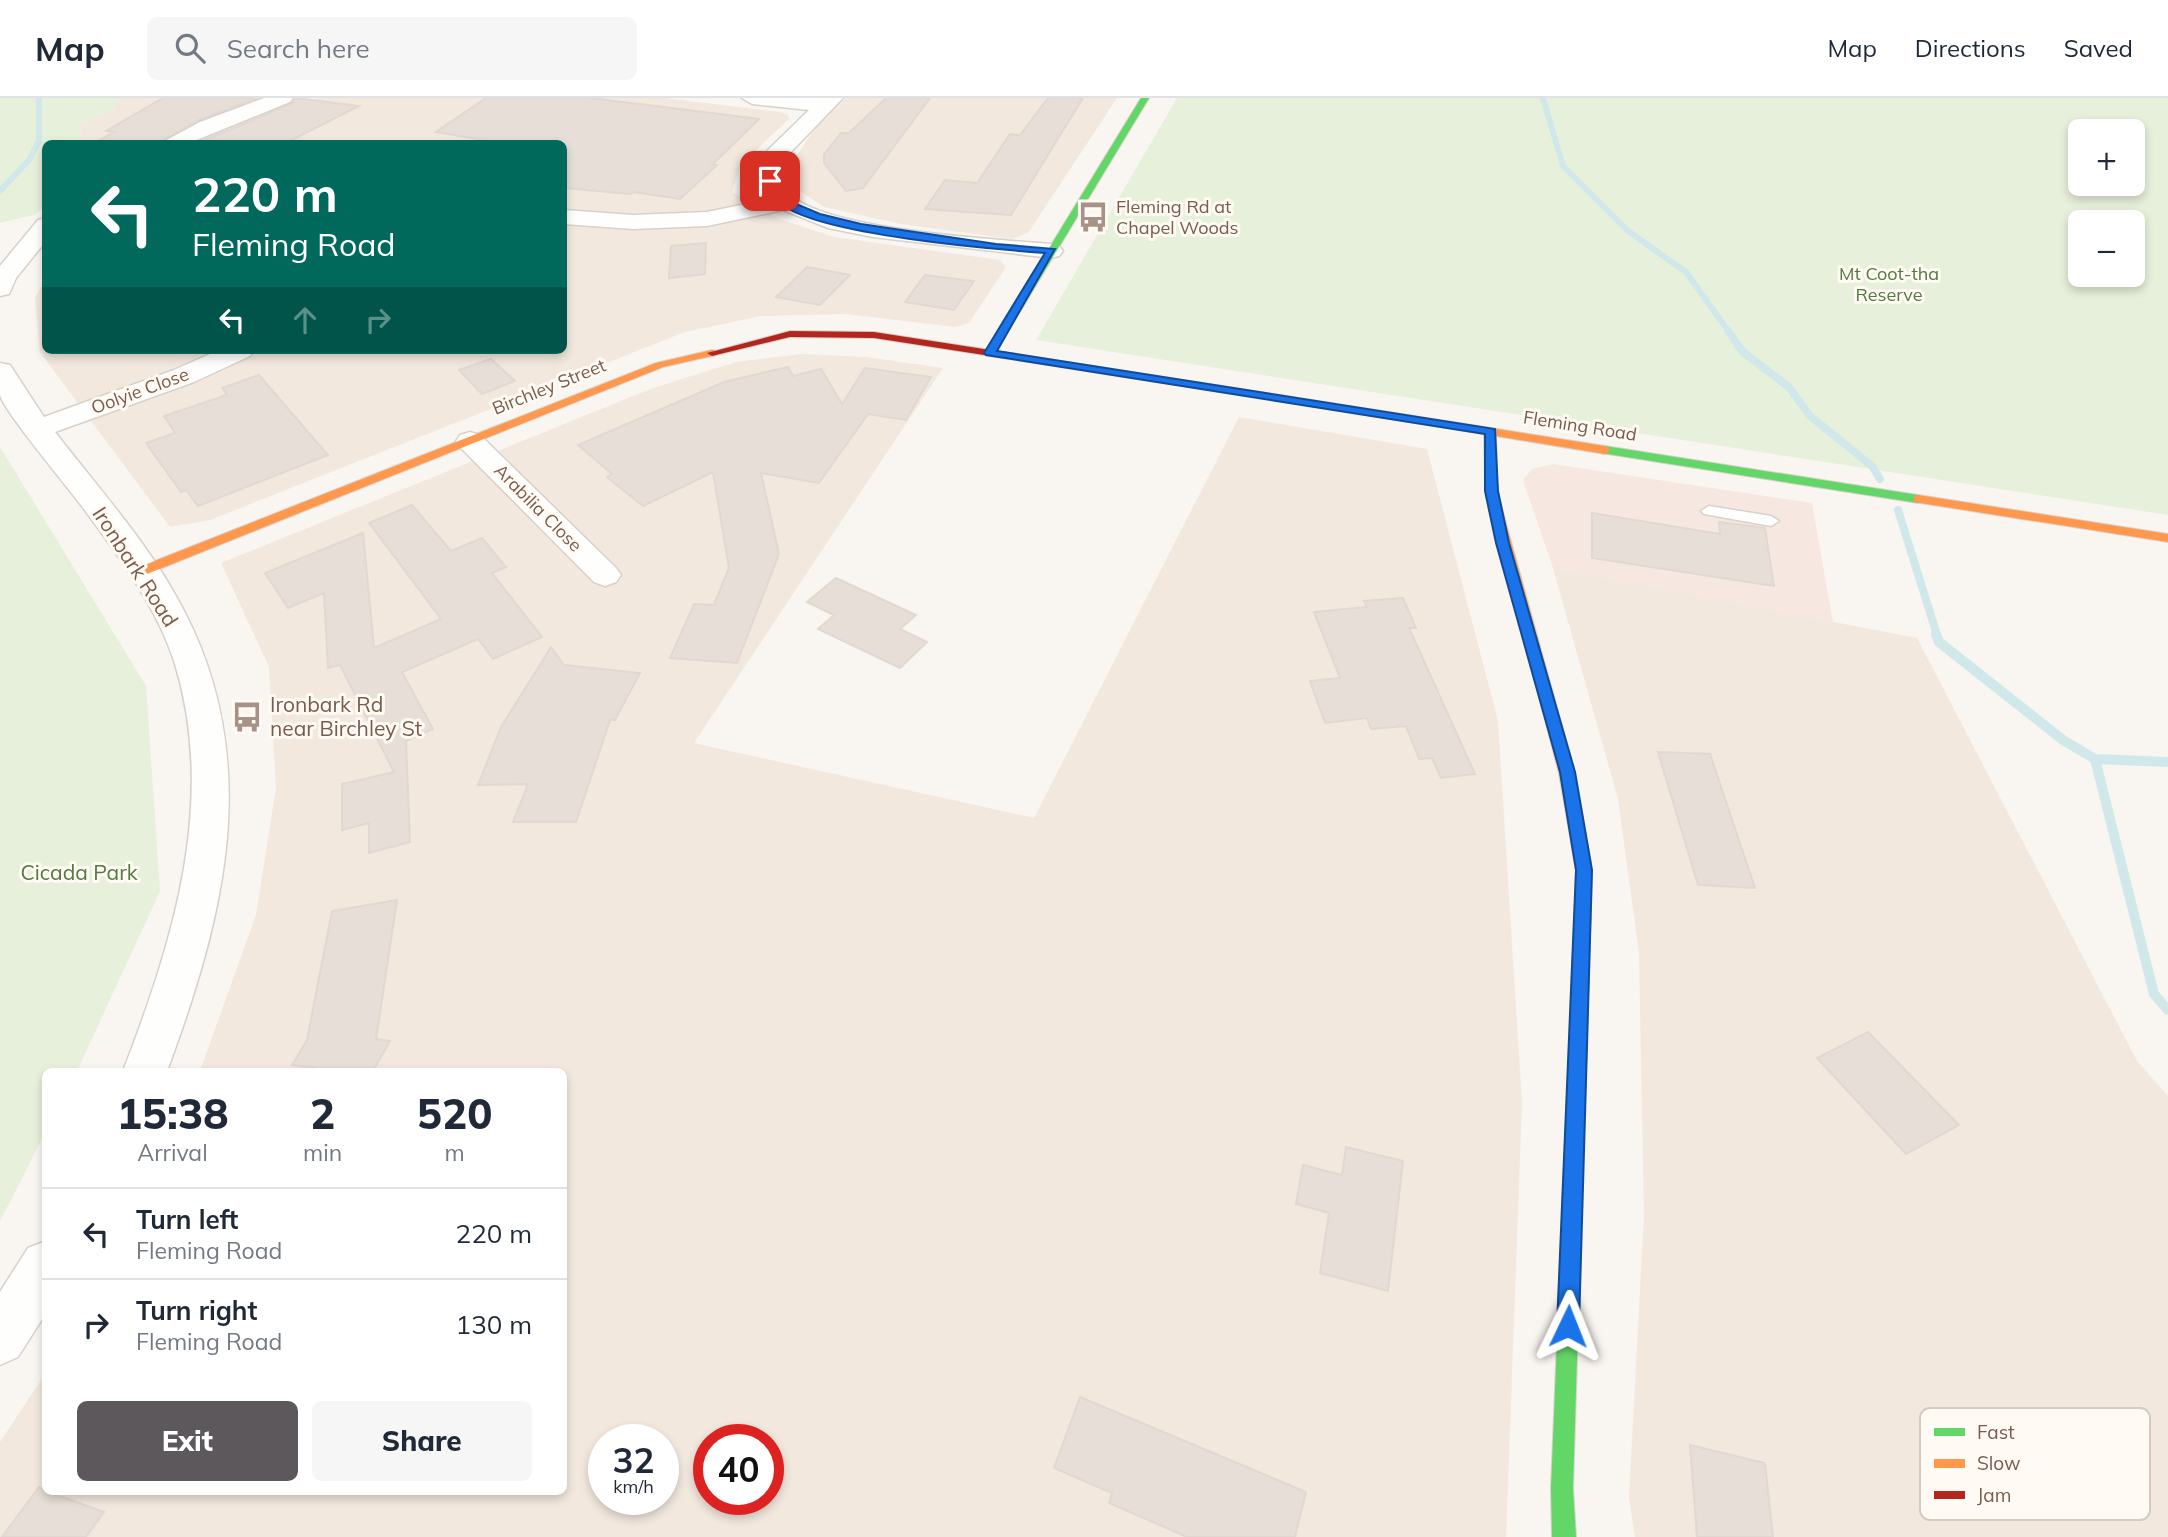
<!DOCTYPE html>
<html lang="en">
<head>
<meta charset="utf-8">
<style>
	:root { --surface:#fff; --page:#f6f6f7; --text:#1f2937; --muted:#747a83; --line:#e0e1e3; --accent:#5c585b }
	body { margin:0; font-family:Mulish,sans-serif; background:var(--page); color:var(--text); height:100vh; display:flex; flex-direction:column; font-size:26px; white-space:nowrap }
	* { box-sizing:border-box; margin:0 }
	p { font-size:23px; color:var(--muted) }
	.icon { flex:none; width:38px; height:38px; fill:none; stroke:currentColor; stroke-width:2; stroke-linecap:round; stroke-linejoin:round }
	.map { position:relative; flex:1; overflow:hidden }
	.drawer { position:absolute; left:42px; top:970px; width:525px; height:427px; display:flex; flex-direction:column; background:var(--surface); border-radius:10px; box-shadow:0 4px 10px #0003 }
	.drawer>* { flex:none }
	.guide { position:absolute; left:42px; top:42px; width:525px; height:214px; border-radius:10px; box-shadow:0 4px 10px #0003; background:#00695c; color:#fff; overflow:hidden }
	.buttons { position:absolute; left:2068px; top:21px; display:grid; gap:14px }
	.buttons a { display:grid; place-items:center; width:77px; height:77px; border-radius:10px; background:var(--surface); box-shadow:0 4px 10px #0003; font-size:35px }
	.speed { position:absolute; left:588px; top:1326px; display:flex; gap:14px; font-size:35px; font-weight:700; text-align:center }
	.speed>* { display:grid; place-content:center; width:91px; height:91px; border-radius:50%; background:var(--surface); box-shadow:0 4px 10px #0003; line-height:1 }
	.speed small { font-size:18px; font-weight:400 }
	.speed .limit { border:10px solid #d22; background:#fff; color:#111 }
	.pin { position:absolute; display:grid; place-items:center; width:60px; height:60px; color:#fff; margin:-30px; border-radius:14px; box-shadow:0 4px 10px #0006 }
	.me { position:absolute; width:77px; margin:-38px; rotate:2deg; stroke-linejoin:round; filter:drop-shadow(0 0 5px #0008) }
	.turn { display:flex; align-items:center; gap:24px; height:147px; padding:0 35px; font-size:32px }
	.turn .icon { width:91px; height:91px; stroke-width:2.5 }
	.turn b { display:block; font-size:49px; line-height:60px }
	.lanes { display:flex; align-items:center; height:66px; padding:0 35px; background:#0003; justify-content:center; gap:35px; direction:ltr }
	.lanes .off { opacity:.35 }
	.eta { display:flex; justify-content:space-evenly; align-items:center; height:119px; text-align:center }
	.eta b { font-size:42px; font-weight:800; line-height:49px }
	.primary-button { display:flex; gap:14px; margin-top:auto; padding:14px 35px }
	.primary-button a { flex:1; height:80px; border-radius:10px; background:var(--accent); color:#fff; font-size:28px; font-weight:800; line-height:80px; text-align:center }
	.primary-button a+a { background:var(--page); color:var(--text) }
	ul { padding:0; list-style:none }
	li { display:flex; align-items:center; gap:21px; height:91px; padding:0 35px; border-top:2px solid var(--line) }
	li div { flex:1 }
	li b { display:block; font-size:26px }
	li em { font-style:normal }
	header { display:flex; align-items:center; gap:42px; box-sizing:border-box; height:98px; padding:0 35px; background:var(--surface); border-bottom:2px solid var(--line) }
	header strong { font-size:33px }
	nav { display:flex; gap:38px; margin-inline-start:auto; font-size:24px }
	.search { width:490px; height:63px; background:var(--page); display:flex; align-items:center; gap:18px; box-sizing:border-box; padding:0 24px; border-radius:10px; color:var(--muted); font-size:26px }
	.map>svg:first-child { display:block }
	.residential { fill:#f2e8de; fill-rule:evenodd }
	.commercial { fill:#f6e8e1 }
	.green { fill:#e7f0db; fill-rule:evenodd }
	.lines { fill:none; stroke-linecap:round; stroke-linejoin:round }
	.stream-far2 { stroke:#d0e8ea; stroke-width:6 }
	.stream-far1 { stroke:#d0e8ea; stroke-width:8 }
	.stream { stroke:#d0e8ea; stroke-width:10 }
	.building { fill:#e6ded7; stroke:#e2d8d2; stroke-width:2 }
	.lane-casing { stroke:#d7d1cb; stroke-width:3 }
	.street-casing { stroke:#d7d1cb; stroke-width:3 }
	.fast-casing { stroke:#d9d2cb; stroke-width:2 }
	.slow-casing { stroke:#d9d2cb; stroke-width:2 }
	.jam-casing { stroke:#d9d2cb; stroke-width:2 }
	.lane { fill:#fefefd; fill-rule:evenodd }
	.street { fill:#fefefd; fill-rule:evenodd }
	.fast { fill:#63d668; fill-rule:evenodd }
	.slow { fill:#ff974d; fill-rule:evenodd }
	.jam { fill:#b3261e; fill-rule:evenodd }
	.route { fill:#1a73e8; stroke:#114b97; stroke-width:2 }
	.labels { text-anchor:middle; stroke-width:6; stroke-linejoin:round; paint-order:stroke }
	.far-poi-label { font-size:18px; fill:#7a5c4d; stroke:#fffaf3; text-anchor:start }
	.far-park-label { font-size:18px; fill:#537a41; stroke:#fffaf3 }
	.far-street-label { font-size:18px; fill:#7a5c4d; stroke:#fffaf3 }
	.street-label { font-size:21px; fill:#7a5c4d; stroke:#fffaf3 }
	.poi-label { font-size:21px; fill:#7a5c4d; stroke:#fffaf3; text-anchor:start }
	.park-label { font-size:21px; fill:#537a41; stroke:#fffaf3 }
	.key { fill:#fffaf3; stroke:#d7cbc1; stroke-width:2 }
	.key-label { font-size:19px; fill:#7a5c4d }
</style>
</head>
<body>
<header>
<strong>Map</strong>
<div class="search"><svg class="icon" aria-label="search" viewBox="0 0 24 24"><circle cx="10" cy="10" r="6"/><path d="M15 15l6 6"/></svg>Search here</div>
<nav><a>Map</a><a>Directions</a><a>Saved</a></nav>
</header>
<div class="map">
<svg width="2168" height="1439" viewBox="0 0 2168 1439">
	<rect width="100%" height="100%" fill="#f9f5f0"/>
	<g class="residential">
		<polygon points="119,0 252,0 142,45 81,45 80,26 115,10"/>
		<polygon points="318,0 665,0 779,14 788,17 789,21 741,66 732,94 779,121 834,139 1000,162 1006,169 969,225 955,229 846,216 761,218 685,234 210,422 170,429 40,254 35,200 45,182 46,252 564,252 564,46 203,45 272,15"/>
		<polygon points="846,0 1117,0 1028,135 1012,141 901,126 824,109 797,91 796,59 817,27"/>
		<path d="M802,256L866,259L943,270L694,645L1034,720L1239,319L1427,351L1498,623L1522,1005L1506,1439H0V1344L45,1276L46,1393H564V973H200L256,817L276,690L269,569L221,465L653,290L736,264ZM604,1342H663V1402H604ZM709,1342H768V1402H709Z"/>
		<polygon points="1553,470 1917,540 2137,963 2168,998 2168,1439 1635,1439 1629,1400 1644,1117 1639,855 1618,701"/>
	</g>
	<polygon class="commercial" points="1553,366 1812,405 1833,525 1553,470 1523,382 1532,371"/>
	<g class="green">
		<polygon points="0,0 119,0 115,10 80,26 81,45 46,46 45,109 34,117 0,125"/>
		<path d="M1177,0H2168V417L1036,242ZM2081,33H2133V86H2081ZM2081,124H2133V177H2081Z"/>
		<polygon points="0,349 146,588 160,793 77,973 46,973 45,1035 0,1123"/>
	</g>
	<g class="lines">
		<g class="stream-far2">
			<polyline points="1543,0 1563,68 1628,133 1686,174 1729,234"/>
			<polyline points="0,93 29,62 39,43 39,0"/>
		</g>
		<g class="stream-far1">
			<polyline points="1728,233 1743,254 1789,289 1810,318 1872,368 1880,381"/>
			<polyline points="1898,412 1937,537"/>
		</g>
		<g class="stream">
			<polyline points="1936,536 1939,544 2063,642 2095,661 2168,664"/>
			<polyline points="2095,661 2154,896 2168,912"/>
		</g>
	</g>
	<g class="building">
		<polygon points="163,0 257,0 199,22 156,46 93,46 114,34 106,33"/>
		<polygon points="296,0 359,8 284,46 195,46 291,6"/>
		<polygon points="486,0 591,0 759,21 712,67 717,67 680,101 633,94 631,96 564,90 564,46 507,46 436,34"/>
		<polygon points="886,0 930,0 863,90 846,93 824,65 824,56 841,35 849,35"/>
		<polygon points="1048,0 1083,0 1011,117 925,111 945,82 977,85 1010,36 1020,37"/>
		<polygon points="706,145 705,176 669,180 671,148"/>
		<polygon points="807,169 850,177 820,207 776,199"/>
		<polygon points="925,177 974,183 954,212 905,204"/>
		<polygon points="491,261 515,283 482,296 459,272"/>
		<polygon points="788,269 793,278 821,271 842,306 865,270 931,279 906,322 868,316 819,385 761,375 779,456 737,565 670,560 694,506 714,507 729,470 713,374 643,408 607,379 612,376 578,347 724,284"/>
		<polygon points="259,277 328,357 198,408 186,392 181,394 146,345 175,335 164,318 227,297 222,290"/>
		<polygon points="412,407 451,453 482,440 506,469 492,475 542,539 493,561 478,541 402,574 433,631 406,643 410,744 369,755 369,725 342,732 342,686 394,674 340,567 328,570 324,495 288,510 265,475 363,435 374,550 441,521 369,425"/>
		<polygon points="1592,415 1720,436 1719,424 1765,430 1774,488 1592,460"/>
		<polygon points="836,480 916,517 900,531 927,544 900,570 818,531 834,517 807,504"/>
		<polygon points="1403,500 1416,530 1409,530 1475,676 1441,680 1432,660 1419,661 1406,628 1371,631 1367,620 1325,625 1310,583 1340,580 1314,514 1367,509 1364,503"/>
		<polygon points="551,549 564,567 640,575 615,622 610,622 576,724 513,724 528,686 478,687 501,629"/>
		<polygon points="1658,654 1710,656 1755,790 1698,787"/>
		<polygon points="397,802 376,941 390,943 373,973 313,973 315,970 292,967 307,942 332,813"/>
		<polygon points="1868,934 1959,1027 1906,1056 1817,960"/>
		<polygon points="1346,1049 1403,1063 1388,1193 1320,1175 1329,1115 1296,1106 1303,1067 1342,1077"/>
		<polygon points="1080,1299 1306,1394 1295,1439 1187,1439 1109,1405 1112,1395 1054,1370"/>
		<polygon points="1690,1347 1765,1365 1773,1439 1697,1439"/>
		<polygon points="39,1389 46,1393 104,1414 86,1439 2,1439"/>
	</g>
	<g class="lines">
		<g class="lane-casing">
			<polygon id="lane" points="1709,408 1771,418 1779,423 1771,428 1704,416 1701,413"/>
		</g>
		<g class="street-casing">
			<g id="street">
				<polygon points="264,0 293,0 290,4 187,46 159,46 200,24"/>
				<path d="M742,0H843L785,60L781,83C785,89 788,96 794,100C839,133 992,141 1051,146L1059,148L1063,153L1059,158L1051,160L873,139L828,130L783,112L707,128L633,131L564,126V112L633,117L707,114L770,101L759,83L767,53L809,12L752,6Z"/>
				<polygon points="46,120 46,143 16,180 9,196 0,198 0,168 38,122"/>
				<path d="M219,252H254L250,258L194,284L55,334C99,391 150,447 183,511C264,665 224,819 167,973H123C173,844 217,704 175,566C157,508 116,455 81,407C66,387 4,313 0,297C0,287 0,275 0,265L10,267L44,319L174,272Z"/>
				<polygon points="470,334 480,337 616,470 621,477 616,484 605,488 594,484 460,349 456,343 460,337"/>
				<polygon points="46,1143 46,1215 18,1259 0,1267 0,1194 28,1150"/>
			</g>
		</g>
		<g class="fast-casing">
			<g id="fast">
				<polygon points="1141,0 1149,0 995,255 986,257 985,255"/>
				<polygon points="1605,348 1918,397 1924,401 1918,405 1601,355 1599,352"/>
				<polygon points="1583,796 1589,798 1591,803 1573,1390 1576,1439 1552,1439 1551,1390 1575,803 1577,798"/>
			</g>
		</g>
		<g class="slow-casing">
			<g id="slow">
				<polygon points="712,252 716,253 716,257 663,269 147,476 137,476 135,473 137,470 656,265"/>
				<polygon points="1254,293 1605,348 1611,352 1605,356 1496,338 1497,393 1575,675 1592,772 1591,803 1589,808 1583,810 1577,808 1575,803 1576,772 1559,675 1485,393 1484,336 1250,298 1248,296"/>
				<polygon points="1918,397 2168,436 2168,444 1914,404 1914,398"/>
			</g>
		</g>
		<g class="jam-casing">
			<polygon id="jam" points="790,233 874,234 1254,293 1260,296 1254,299 874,240 790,239 712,258 707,255"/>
		</g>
		<use href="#lane" class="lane"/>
		<use href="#street" class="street"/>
		<use href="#fast" class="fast"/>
		<use href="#slow" class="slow"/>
		<use href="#jam" class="jam"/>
	</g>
	<path class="route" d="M767,82H773L789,103L820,116L861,126L996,146L1055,151L997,253L1495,331L1498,393L1509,445L1575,674L1592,772L1579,1228L1576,1236L1568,1239L1560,1236L1557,1228L1576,772L1560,674L1496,445L1485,393V336L986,257L984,255L1045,155C991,151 822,137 783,107C776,103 767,88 767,82Z"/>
	<defs>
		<g id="bus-bare" transform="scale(2.415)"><path d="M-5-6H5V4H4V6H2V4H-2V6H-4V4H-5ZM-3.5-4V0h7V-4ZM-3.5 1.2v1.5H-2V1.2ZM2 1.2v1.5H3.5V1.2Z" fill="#a69286" stroke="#fffaf3" stroke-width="2.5" paint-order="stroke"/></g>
	</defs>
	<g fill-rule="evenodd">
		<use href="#bus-bare" x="1093" y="119"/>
		<use href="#bus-bare" x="247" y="619"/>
	</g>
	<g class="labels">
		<g class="far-poi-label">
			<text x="1116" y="115">Fleming Rd at<tspan x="1116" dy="21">Chapel Woods</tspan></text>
		</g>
		<g class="far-park-label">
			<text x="1889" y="182">Mt Coot-tha<tspan x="1889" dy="21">Reserve</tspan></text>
		</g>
		<g class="far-street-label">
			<text transform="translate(549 289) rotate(-22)" y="6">Birchley Street</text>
			<text transform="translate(140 293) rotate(-20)" y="6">Oolyie Close</text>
			<text transform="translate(1580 328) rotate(9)" y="6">Fleming Road</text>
			<text transform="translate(538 410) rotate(45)" y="6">Arabilia Close</text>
		</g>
		<g class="street-label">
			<text transform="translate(135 469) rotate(57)" y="7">Ironbark Road</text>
		</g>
		<g class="poi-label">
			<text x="270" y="614">Ironbark Rd<tspan x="270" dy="24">near Birchley St</tspan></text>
		</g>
		<g class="park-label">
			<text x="79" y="782">Cicada Park</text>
		</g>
	</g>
	<rect x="1920" y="1310" width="230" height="112" rx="10" class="key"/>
	<rect x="1934" y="1330" width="31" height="8" fill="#63d668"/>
	<rect x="1934" y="1361" width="31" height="9" fill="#ff974d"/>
	<rect x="1934" y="1393" width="31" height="8" fill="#b3261e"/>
	<g class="key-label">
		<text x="1977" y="1341">Fast</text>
		<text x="1977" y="1372">Slow</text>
		<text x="1977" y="1404">Jam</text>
	</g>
</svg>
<div class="buttons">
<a>+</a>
<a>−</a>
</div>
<div class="speed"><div>32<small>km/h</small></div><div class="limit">40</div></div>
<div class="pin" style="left:770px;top:83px;background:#d93025"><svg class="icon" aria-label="arrive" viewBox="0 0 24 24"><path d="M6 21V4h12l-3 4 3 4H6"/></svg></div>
<svg class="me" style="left:1568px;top:1228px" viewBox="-20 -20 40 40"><path d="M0-17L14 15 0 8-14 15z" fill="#1a73e8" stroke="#fff" stroke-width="4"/></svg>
<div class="guide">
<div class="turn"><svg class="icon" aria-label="left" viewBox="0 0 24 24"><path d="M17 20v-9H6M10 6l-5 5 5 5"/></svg><div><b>220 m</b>Fleming Road</div></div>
<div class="lanes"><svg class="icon" aria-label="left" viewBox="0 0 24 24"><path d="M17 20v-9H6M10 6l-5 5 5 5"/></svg><svg class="icon off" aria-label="ahead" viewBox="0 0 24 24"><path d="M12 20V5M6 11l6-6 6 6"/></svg><svg class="icon off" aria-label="right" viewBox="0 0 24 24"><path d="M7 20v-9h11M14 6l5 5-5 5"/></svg></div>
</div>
<section class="drawer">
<div class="eta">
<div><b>15:38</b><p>Arrival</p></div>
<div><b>2</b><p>min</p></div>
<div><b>520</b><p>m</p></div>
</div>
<ul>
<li><svg class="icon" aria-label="left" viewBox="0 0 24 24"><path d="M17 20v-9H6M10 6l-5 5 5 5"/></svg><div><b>Turn left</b><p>Fleming Road</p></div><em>220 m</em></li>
<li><svg class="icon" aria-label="right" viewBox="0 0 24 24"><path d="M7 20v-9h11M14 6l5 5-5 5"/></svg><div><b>Turn right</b><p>Fleming Road</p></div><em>130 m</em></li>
</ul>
<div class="primary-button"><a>Exit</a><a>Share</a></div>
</section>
</div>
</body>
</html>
